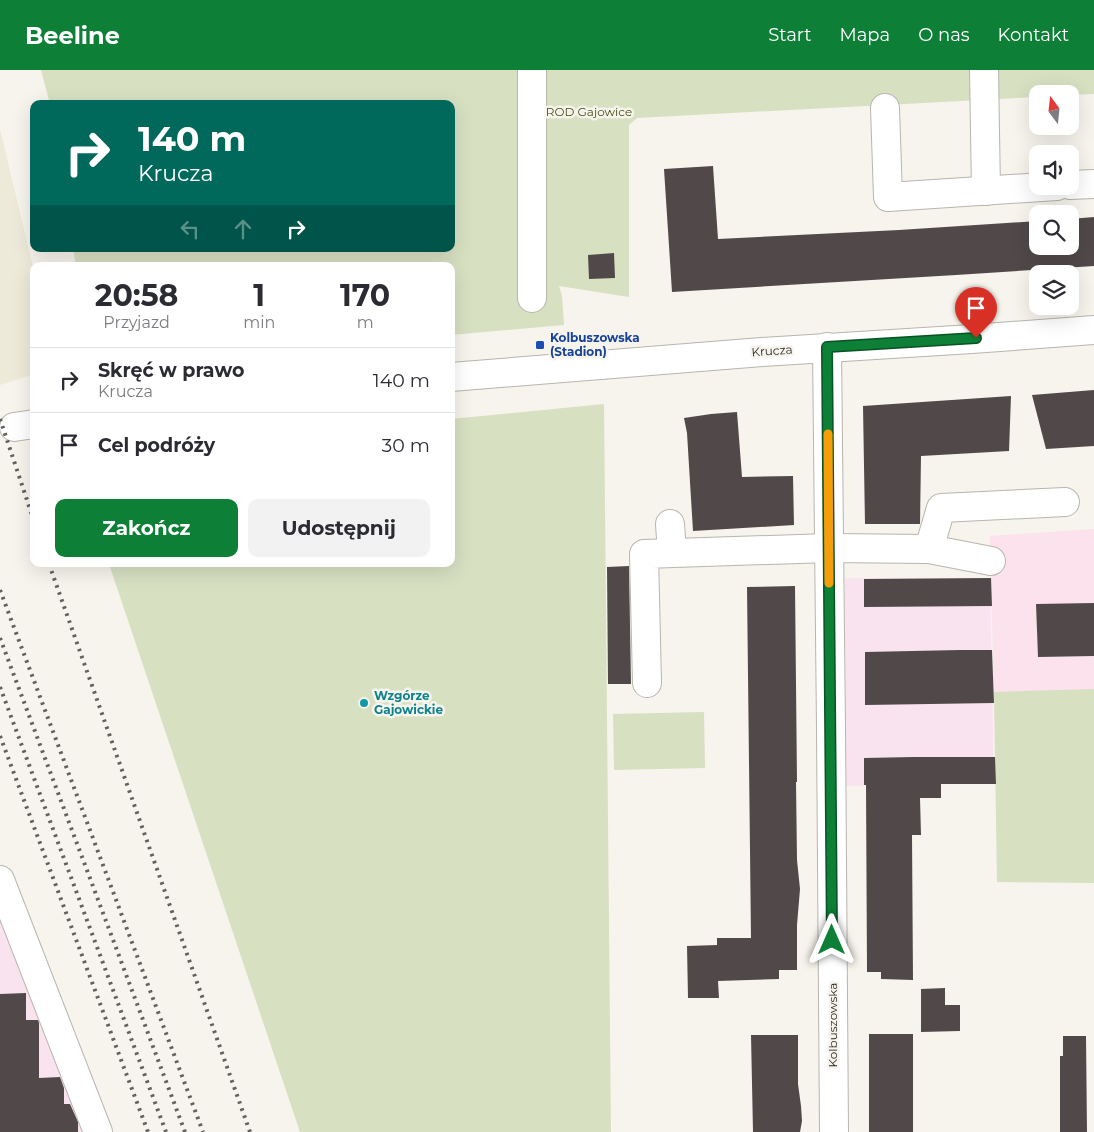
<!DOCTYPE html>
<html lang="pl">
<head>
<meta charset="utf-8">
<style>
	:root { --surface:#fff; --page:#f2f2f3; --text:#2b2b33; --muted:#7c7c81; --line:#e1e1e2; --accent:#0d7f36 }
	body { margin:0; font-family:Montserrat,sans-serif; background:var(--page); color:var(--text); height:100vh; display:flex; flex-direction:column; font-size:19px; white-space:nowrap }
	* { box-sizing:border-box; margin:0 }
	p { font-size:16px; color:var(--muted) }
	.icon { flex:none; width:28px; height:28px; fill:none; stroke:currentColor; stroke-width:2; stroke-linecap:round; stroke-linejoin:round }
	.map { position:relative; flex:1; overflow:hidden }
	.side { position:absolute; left:30px; top:192px; width:425px; height:305px; display:flex; flex-direction:column; background:var(--surface); border-radius:10px; box-shadow:0 5px 20px #0002 }
	.side>* { flex:none }
	.top-card { position:absolute; left:30px; top:30px; width:425px; height:152px; border-radius:10px; box-shadow:0 5px 20px #0002; background:#00695c; color:#fff; overflow:hidden }
	.needle { width:32px; rotate:345deg }
	.fabs { position:absolute; left:1029px; top:15px; display:grid; gap:10px }
	.fabs a { display:grid; place-items:center; width:50px; height:50px; border-radius:10px; background:var(--surface); box-shadow:0 5px 20px #0002; font-size:25px }
	.pin { position:absolute; display:grid; place-items:center; width:42px; height:42px; color:#fff; margin:-51px -21px; border-radius:50% 50% 50% 0; rotate:-45deg; box-shadow:0 0 5px #0007 }
	.pin .icon { rotate:45deg }
	.me { position:absolute; width:55px; margin:-28px; rotate:0deg; stroke-linejoin:round; filter:drop-shadow(0 0 4px #0008) }
	.turn { display:flex; align-items:center; gap:18px; height:105px; padding:0 25px; font-size:22px }
	.turn .icon { width:65px; height:65px; stroke-width:2.5 }
	.turn b { display:block; font-size:35px; line-height:42px }
	.lanes { display:flex; align-items:center; height:48px; padding:0 25px; background:#0003; justify-content:center; gap:25px; direction:ltr }
	.lanes .off { opacity:.35 }
	.eta { display:flex; justify-content:space-evenly; align-items:center; height:85px; text-align:center }
	.eta b { font-size:30px; font-weight:700; line-height:35px }
	.button { display:flex; gap:10px; margin-top:auto; padding:10px 25px }
	.button a { flex:1; height:58px; border-radius:10px; background:var(--accent); color:#fff; font-size:20px; font-weight:700; line-height:58px; text-align:center }
	.button a+a { background:var(--page); color:var(--text) }
	ul { padding:0; list-style:none }
	li { display:flex; align-items:center; gap:15px; height:65px; padding:0 25px; border-top:1px solid var(--line) }
	li div { flex:1 }
	li b { display:block; font-size:19px }
	li em { font-style:normal }
	header { display:flex; align-items:center; gap:30px; box-sizing:border-box; height:70px; padding:0 25px; background:var(--accent); color:#fff }
	header strong { font-size:24px }
	nav { display:flex; gap:28px; margin-inline-start:auto; font-size:18px }
	.map>svg:first-child { display:block }
	.built { fill:#eeeada }
	.industrial { fill:#f9e3ef }
	.education { fill:#fbe2ec }
	.green { fill:#d8e0c2 }
	.building { fill:#514949 }
	.lines { fill:none; stroke-linecap:round; stroke-linejoin:round }
	.minor-casing { stroke:#b7b5ad; stroke-width:30 }
	.minor { stroke:#fff; stroke-width:28 }
	.rail { stroke:#62615d; stroke-width:4; stroke-dasharray:2.5 5; stroke-linecap:butt }
	.route-casing { stroke:#085323; stroke-width:12 }
	.route { stroke:#0d7f36; stroke-width:9 }
	.slow { stroke:#f59e0b; stroke-width:9 }
	.transit-dot { fill:#1a4fb4; stroke:#f6f4ec; stroke-width:2 }
	.culture-dot { fill:#0f9aa8; stroke:#f6f4ec; stroke-width:2 }
	.labels { text-anchor:middle; stroke-width:5; stroke-linejoin:round; paint-order:stroke }
	.park-label { font-size:12px; fill:#465113; stroke:#f6f4ec }
	.transit-label { font-size:12px; font-weight:bold; fill:#164399; stroke:#f6f4ec; text-anchor:start }
	.street-label { font-size:12px; fill:#2b2a27; stroke:#f6f4ec }
	.culture-label { font-size:12px; font-weight:bold; fill:#0d838f; stroke:#f6f4ec; text-anchor:start }
</style>
</head>
<body>
<header>
<strong>Beeline</strong>
<nav><a>Start</a><a>Mapa</a><a>O nas</a><a>Kontakt</a></nav>
</header>
<div class="map">
<svg width="1094" height="1062" viewBox="0 0 1094 1062">
	<rect width="100%" height="100%" fill="#f6f4ec"/>
	<polygon class="built" points="0,59 34,201 34,304 0,315"/>
	<g class="industrial">
		<polygon points="845,508 990,509 994,713 846,716"/>
		<polygon points="0,832 89,1062 0,1062"/>
	</g>
	<polygon class="education" points="1094,459 1094,813 996,714 990,466"/>
	<g class="green">
		<polygon points="41,0 1094,0 1094,24 1070,25 1070,24 1038,24 1037,27 637,48 629,55 629,227 559,216 562,226 564,255 451,265 451,196 76,196 73,179 451,179 451,34 50,34"/>
		<polygon points="604,334 611,1062 300,1062 109,494 451,494 451,349"/>
		<polygon points="1094,619 1094,813 997,812 994,622"/>
		<polygon points="704,642 705,698 614,700 613,644"/>
	</g>
	<g class="building">
		<polygon points="713,96 718,169 899,160 1038,151 1038,176 1070,176 1070,149 1094,147 1094,196 956,205 672,222 664,99"/>
		<polygon points="614,183 615,208 589,209 588,185"/>
		<polygon points="1094,320 1094,376 1046,379 1032,325"/>
		<polygon points="1011,326 1009,381 921,386 920,454 865,454 863,336"/>
		<polygon points="737,342 742,407 793,406 794,455 693,461 687,363 684,348 711,344"/>
		<polygon points="629,496 631,614 608,614 607,497"/>
		<polygon points="991,508 992,536 864,537 864,509"/>
		<polygon points="795,516 797,712 796,712 797,790 800,819 797,855 797,900 779,900 779,909 718,911 719,928 688,928 687,876 717,875 717,868 751,868 747,517"/>
		<polygon points="1094,533 1094,586 1038,587 1036,534"/>
		<polygon points="960,580 992,580 994,633 865,635 865,582"/>
		<polygon points="913,687 995,687 996,714 941,714 941,728 920,728 921,765 912,765 913,910 881,909 881,902 867,902 866,715 864,715 864,688"/>
		<polygon points="945,918 945,935 960,935 960,961 921,962 921,919"/>
		<polygon points="26,923 26,950 38,950 39,953 39,1008 60,1007 64,1018 64,1034 70,1034 78,1052 78,1062 0,1062 0,924"/>
		<rect x="869" y="964" width="44" height="98"/>
		<polygon points="751,965 798,965 798,1014 801,1036 802,1051 800,1062 753,1062"/>
		<polygon points="1063,966 1086,966 1087,1062 1060,1062 1060,986 1063,986"/>
	</g>
	<g class="lines">
		<g class="minor-casing">
			<g id="minor">
				<polyline points="984,0 986,121"/>
				<polyline points="885,38 888,127 1057,116"/>
				<polyline points="1070,115 1094,114"/>
				<polyline points="532,228 532,0"/>
				<polyline points="827,277 831,658 834,1062"/>
				<polyline points="451,307 762,282 972,269 1094,260"/>
				<polyline points="14,357 34,354"/>
				<polyline points="670,454 672,483"/>
				<polyline points="929,479 941,438 1065,432"/>
				<polyline points="647,613 644,484 829,478 929,479 991,491"/>
				<path d="M0,810C32,894 66,978 98,1062"/>
			</g>
		</g>
		<use href="#minor" class="minor"/>
		<g class="rail">
			<polyline points="0,349 34,451"/>
			<polyline points="49,494 250,1062"/>
			<polyline points="0,520 203,1062"/>
			<polyline points="0,568 185,1062"/>
			<polyline points="0,617 166,1062"/>
			<polyline points="0,666 148,1062"/>
		</g>
	</g>
	<g class="lines">
		<g class="route-casing">
			<polyline id="route" points="832,870 827,277 976,268"/>
		</g>
		<use href="#route" class="route"/>
		<polyline class="slow" points="828,364 829,513"/>
	</g>
	<rect class="transit-dot" x="535" y="270" width="10" height="10" rx="2.5"/>
	<circle class="culture-dot" cx="364" cy="633" r="5"/>
	<g class="labels">
		<g class="park-label">
			<text x="589" y="46">ROD Gajowice</text>
		</g>
		<g class="transit-label">
			<text x="550" y="272">Kolbuszowska<tspan x="550" dy="14">(Stadion)</tspan></text>
		</g>
		<g class="street-label">
			<text transform="translate(772 281) rotate(-4)" y="4">Krucza</text>
			<text transform="translate(833 955) rotate(-90)" y="4">Kolbuszowska</text>
		</g>
		<g class="culture-label">
			<text x="374" y="630">Wzgórze<tspan x="374" dy="14">Gajowickie</tspan></text>
		</g>
	</g>
</svg>
<div class="fabs">
<a><svg class="needle" viewBox="-14 -14 28 28"><path d="M0-13l5 13h-10z" fill="#e53935"/><path d="M0 13l5-13h-10z" fill="#7c7c81"/></svg></a>
<a><svg class="icon" aria-label="sound" viewBox="0 0 24 24"><path d="M4 9h4l5-4v14l-5-4H4zM17 9q2 3 0 6"/></svg></a>
<a><svg class="icon" aria-label="search" viewBox="0 0 24 24"><circle cx="10" cy="10" r="6"/><path d="M15 15l6 6"/></svg></a>
<a><svg class="icon" aria-label="layers" viewBox="0 0 24 24"><path d="M12 4l9 5-9 5-9-5zM3 14l9 5 9-5"/></svg></a>
</div>
<div class="pin" style="left:976px;top:268px;background:#d93025"><svg class="icon" aria-label="arrive" viewBox="0 0 24 24"><path d="M6 21V4h12l-3 4 3 4H6"/></svg></div>
<svg class="me" style="left:832px;top:870px" viewBox="-20 -20 40 40"><path d="M0-17L14 15 0 8-14 15z" fill="#0d7f36" stroke="#fff" stroke-width="4"/></svg>
<div class="top-card">
<div class="turn"><svg class="icon" aria-label="right" viewBox="0 0 24 24"><path d="M7 20v-9h11M14 6l5 5-5 5"/></svg><div><b>140 m</b>Krucza</div></div>
<div class="lanes"><svg class="icon off" aria-label="left" viewBox="0 0 24 24"><path d="M17 20v-9H6M10 6l-5 5 5 5"/></svg><svg class="icon off" aria-label="ahead" viewBox="0 0 24 24"><path d="M12 20V5M6 11l6-6 6 6"/></svg><svg class="icon" aria-label="right" viewBox="0 0 24 24"><path d="M7 20v-9h11M14 6l5 5-5 5"/></svg></div>
</div>
<section class="side">
<div class="eta">
<div><b>20:58</b><p>Przyjazd</p></div>
<div><b>1</b><p>min</p></div>
<div><b>170</b><p>m</p></div>
</div>
<ul>
<li><svg class="icon" aria-label="right" viewBox="0 0 24 24"><path d="M7 20v-9h11M14 6l5 5-5 5"/></svg><div><b>Skręć w prawo</b><p>Krucza</p></div><em>140 m</em></li>
<li><svg class="icon" aria-label="arrive" viewBox="0 0 24 24"><path d="M6 21V4h12l-3 4 3 4H6"/></svg><div><b>Cel podróży</b></div><em>30 m</em></li>
</ul>
<div class="button"><a>Zakończ</a><a>Udostępnij</a></div>
</section>
</div>
</body>
</html>
